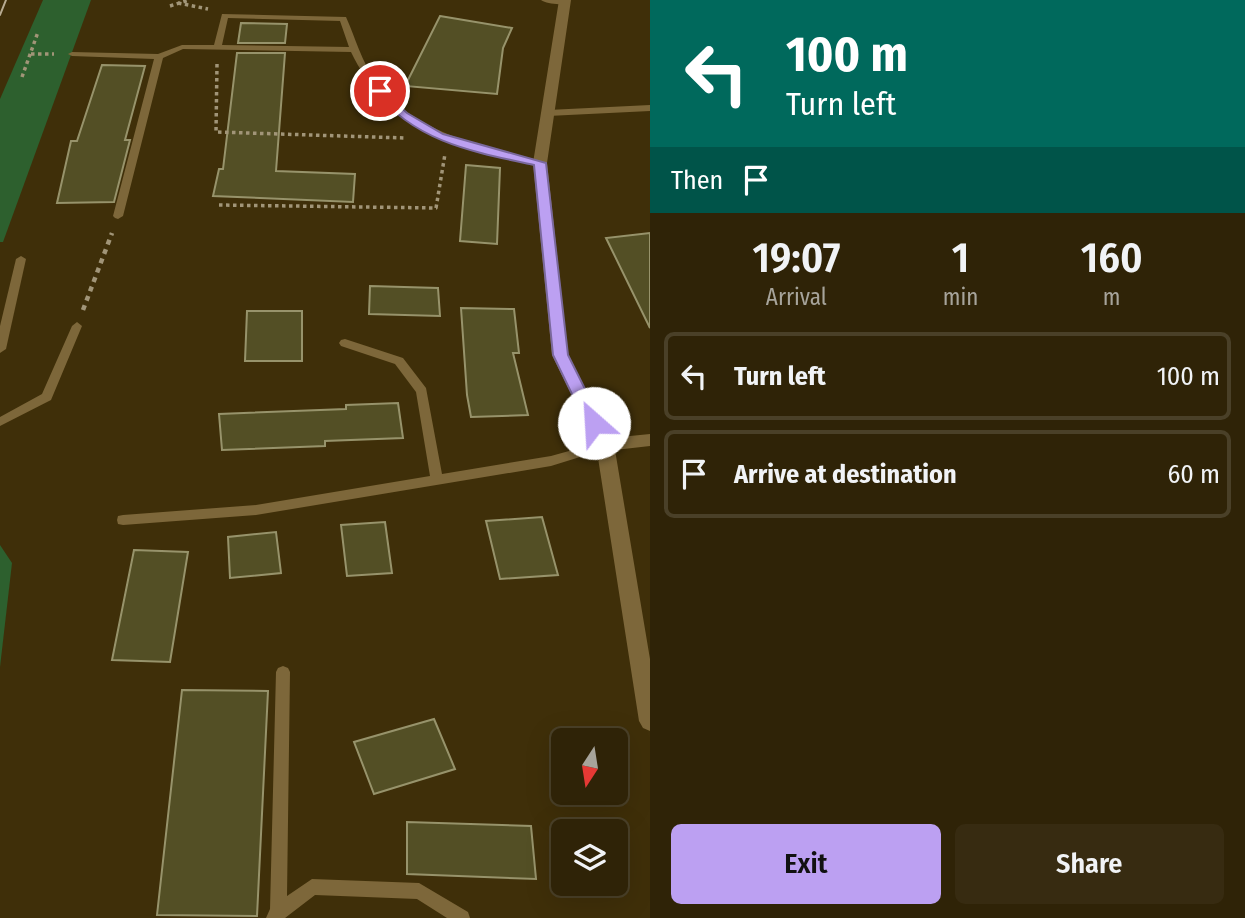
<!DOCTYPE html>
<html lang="en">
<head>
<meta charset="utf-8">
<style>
	:root { --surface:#2f2307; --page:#372b11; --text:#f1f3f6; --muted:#a7a49b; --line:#4a4028; --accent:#bca0f2 }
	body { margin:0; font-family:"Fira Sans Condensed",sans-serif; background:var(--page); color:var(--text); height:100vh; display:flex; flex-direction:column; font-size:26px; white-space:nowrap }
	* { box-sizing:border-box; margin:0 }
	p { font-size:23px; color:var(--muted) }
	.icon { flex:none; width:38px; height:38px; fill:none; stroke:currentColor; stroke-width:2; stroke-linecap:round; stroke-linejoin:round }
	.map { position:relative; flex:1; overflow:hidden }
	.sheet { display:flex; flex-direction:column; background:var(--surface); width:595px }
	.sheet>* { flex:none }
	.guide { background:#00695c; color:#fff; overflow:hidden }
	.needle { width:46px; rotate:192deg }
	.controls { position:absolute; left:551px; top:728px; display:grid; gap:14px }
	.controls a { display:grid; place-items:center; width:77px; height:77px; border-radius:10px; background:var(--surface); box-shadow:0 7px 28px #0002,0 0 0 2px var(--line); font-size:35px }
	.pin { position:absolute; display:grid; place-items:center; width:60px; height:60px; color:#fff; margin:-30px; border:4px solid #fff; border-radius:50%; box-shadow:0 2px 7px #0007 }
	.me { position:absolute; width:77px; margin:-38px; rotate:334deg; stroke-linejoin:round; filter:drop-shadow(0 0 5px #0008) }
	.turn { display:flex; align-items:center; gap:24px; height:147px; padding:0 21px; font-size:32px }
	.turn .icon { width:91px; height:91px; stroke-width:2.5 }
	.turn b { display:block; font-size:49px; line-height:60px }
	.then { display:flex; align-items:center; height:66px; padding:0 21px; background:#0003; gap:14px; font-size:26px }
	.eta { display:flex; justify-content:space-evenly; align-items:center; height:119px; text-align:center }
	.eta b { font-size:42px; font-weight:600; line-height:49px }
	.button { display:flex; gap:14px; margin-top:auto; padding:14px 21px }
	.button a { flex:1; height:80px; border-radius:10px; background:var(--accent); color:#111; font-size:28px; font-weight:600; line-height:80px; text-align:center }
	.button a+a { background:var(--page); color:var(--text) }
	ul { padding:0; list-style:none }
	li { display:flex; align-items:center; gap:21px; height:88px; margin:0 14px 10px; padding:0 7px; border:4px solid var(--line); border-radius:10px }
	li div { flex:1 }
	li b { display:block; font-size:26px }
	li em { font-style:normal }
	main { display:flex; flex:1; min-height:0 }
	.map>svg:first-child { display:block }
	.green { fill:#2d602e }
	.building { fill:#534f25; stroke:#97936b; stroke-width:2 }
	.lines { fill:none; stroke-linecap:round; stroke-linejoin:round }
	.path-far1 { stroke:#a19578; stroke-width:3.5; stroke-dasharray:3.5 3.5; stroke-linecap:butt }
	.path { stroke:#a19578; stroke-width:4.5; stroke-dasharray:5 5; stroke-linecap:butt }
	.lane { fill:#7d673a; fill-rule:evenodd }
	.street { fill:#7d673a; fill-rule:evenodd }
	.tram { stroke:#b7ab91; stroke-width:2 }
	.route { fill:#bca0f2; stroke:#7a689d; stroke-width:2 }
</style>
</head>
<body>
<main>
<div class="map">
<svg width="650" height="918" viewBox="0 0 650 918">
	<rect width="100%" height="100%" fill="#3f2f09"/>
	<g class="green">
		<polygon points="43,0 91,0 3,242 0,242 0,99"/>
		<polygon points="0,545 12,563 0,667"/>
	</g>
	<g class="building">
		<polygon points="440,16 512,28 503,48 497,94 405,86"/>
		<polygon points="241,23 287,24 285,43 238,43"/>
		<polygon points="237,53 285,53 276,171 355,174 353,202 213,196 219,169 223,169"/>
		<polygon points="102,65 145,66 125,140 130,140 114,202 57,203 71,141 77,141"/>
		<polygon points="466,165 500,168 497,244 460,241"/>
		<polygon points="650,233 650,328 606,238"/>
		<polygon points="370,286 438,288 440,316 369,314"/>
		<polygon points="461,308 514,309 519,353 513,353 528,415 471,417 467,395"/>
		<polygon points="247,311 302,311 302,361 245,361"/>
		<polygon points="398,403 403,438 325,441 325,446 222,450 219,414 346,409 346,405"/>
		<polygon points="542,517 558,575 500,579 486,521"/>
		<polygon points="385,522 392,573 347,576 341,525"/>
		<polygon points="276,532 281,573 230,578 228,537"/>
		<polygon points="134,550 188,552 170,662 112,660"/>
		<polygon points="182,690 268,691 257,916 157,915"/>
		<polygon points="434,719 455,769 374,794 354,742"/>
		<polygon points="407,822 531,826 536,879 407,874"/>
	</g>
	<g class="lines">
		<g class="path-far1">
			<polyline points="178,3 208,9"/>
			<polyline points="170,6 189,0"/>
			<polyline points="31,54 54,54"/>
			<polyline points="217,64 216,132 405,138"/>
			<polyline points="22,77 38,32"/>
			<polyline points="219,205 436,208 445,154"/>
		</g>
		<polyline class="path" points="83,310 112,233"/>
		<g class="lane">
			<path d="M541,0H566L569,2C563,6 547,4 541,0Z"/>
			<path d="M222,14L346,17C356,39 361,61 376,81C414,134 484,147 543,161L545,163L540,166C460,147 390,133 351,52L183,49L163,58L123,216L118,219L115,218L113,216L154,59L72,56L68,54L72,52L158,54L182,45H214ZM228,18L340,21L349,47L222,45Z"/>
			<polygon points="650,105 650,111 548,116 544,113 548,110"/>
			<polygon points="21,256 26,259 6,349 0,353 0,326 16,259"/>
			<polygon points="77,322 82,326 51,400 0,426 0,417 42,394 72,326"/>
			<polygon points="345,339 403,358 426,388 442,474 551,456 605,441 611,445 609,448 551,466 256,515 123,525 118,524 117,520 118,516 123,515 256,505 430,476 416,392 395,364 341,346 339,343 341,340"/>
			<polygon points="283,666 288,668 290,672 287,896 312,879 419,883 468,912 470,918 447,918 417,899 315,895 285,918 266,918 270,909 276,672 278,668"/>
		</g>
		<polygon class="street" points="559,0 571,0 547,163 568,355 610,438 650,434 650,446 615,450 650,659 650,731 643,728 639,721 596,445 552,355 533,163"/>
		<polyline class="tram" points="0,15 6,0"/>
	</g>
	<path class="route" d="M380,88L407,113L443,134L546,163L568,355L602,423L599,427H588L553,355L534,165C474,152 415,142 375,91Z"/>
</svg>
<div class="controls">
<a><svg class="needle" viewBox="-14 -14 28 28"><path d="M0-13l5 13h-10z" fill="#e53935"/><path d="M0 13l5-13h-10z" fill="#a7a49b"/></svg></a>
<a><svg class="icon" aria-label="layers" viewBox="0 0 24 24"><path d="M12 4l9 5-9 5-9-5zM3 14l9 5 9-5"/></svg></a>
</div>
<div class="pin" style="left:380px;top:91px;background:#d93025"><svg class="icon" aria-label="arrive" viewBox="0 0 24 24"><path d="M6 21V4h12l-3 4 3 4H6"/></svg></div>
<svg class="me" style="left:594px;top:423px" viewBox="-20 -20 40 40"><circle r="19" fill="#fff"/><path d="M0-13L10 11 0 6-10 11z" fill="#bca0f2"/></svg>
</div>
<section class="sheet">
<div class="guide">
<div class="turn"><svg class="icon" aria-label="left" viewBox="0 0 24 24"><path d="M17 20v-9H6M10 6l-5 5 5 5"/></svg><div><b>100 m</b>Turn left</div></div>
<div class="then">Then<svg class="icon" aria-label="arrive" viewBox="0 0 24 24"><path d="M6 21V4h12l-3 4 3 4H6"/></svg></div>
</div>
<div class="eta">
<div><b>19:07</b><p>Arrival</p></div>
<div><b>1</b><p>min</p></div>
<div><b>160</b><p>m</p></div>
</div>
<ul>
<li><svg class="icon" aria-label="left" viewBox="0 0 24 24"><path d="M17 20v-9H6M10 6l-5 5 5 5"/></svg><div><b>Turn left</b></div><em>100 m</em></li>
<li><svg class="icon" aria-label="arrive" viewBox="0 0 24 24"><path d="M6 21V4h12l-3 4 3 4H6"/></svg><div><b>Arrive at destination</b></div><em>60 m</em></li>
</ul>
<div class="button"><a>Exit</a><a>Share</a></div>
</section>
</main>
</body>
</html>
